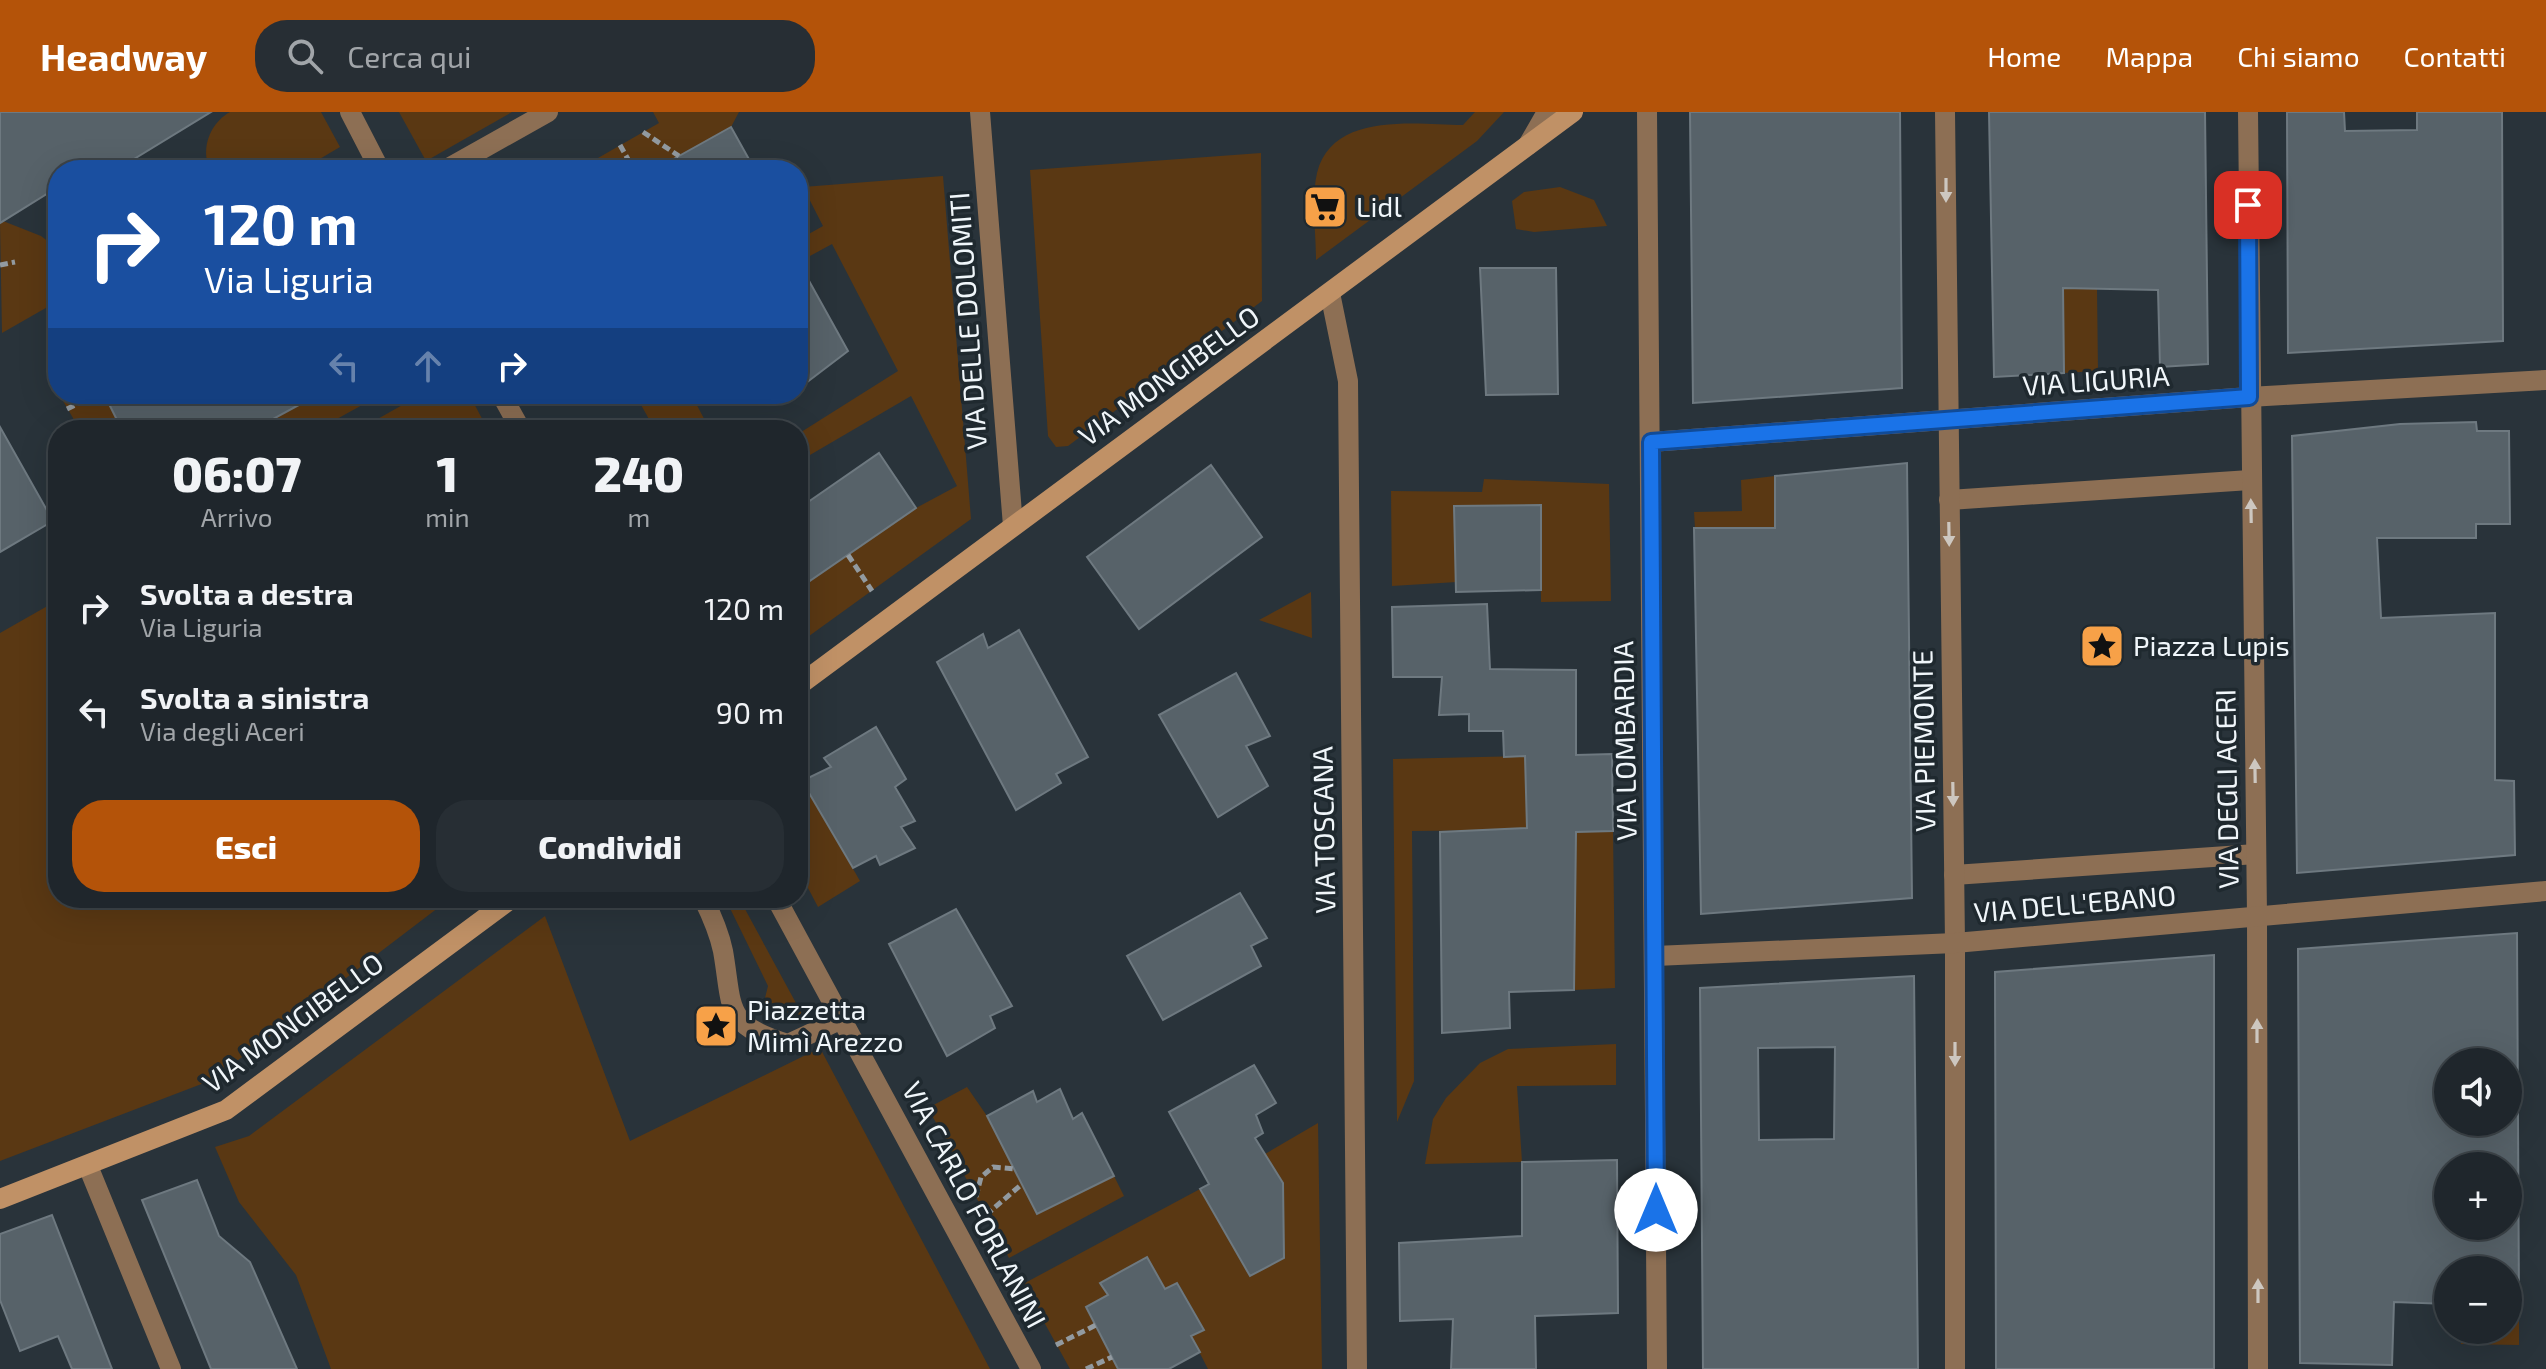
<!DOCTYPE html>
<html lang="it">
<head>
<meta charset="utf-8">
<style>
	:root { --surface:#1f262c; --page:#272e34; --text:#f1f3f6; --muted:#a1a5a9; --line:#3c4348; --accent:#b45309 }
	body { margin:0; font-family:"Exo 2",sans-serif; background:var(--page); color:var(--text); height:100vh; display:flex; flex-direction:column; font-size:30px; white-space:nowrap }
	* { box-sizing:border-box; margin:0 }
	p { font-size:26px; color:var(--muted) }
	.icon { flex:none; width:44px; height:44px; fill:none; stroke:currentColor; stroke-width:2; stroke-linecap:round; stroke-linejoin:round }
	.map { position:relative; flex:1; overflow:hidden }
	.sheet { position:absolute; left:48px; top:308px; width:760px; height:488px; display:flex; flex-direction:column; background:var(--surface); border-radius:32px; box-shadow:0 8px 32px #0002,0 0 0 2px var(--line) }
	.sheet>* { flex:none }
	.guide { position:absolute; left:48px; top:48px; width:760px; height:244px; border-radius:32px; box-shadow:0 8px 32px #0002,0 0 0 2px var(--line); background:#1a4fa0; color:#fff; overflow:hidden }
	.tools { position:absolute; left:2434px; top:936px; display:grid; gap:16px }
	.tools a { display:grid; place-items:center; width:88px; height:88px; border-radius:50%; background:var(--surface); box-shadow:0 8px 32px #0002,0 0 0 2px var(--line); font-size:40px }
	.pin { position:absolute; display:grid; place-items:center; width:68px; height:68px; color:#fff; margin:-34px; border-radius:16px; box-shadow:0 4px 12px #0006 }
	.me { position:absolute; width:88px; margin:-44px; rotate:0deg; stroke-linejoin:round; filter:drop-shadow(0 0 6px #0008) }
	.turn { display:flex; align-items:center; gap:28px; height:168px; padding:0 24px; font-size:36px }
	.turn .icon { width:104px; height:104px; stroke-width:2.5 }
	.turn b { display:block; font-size:56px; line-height:68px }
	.lanes { display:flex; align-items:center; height:76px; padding:0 24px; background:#0003; justify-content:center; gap:40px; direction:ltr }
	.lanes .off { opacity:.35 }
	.eta { display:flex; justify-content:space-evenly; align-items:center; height:136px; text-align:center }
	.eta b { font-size:48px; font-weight:800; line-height:56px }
	.cta { display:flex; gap:16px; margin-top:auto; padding:16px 24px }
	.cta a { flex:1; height:92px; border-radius:32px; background:var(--accent); color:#fff; font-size:32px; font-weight:800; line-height:92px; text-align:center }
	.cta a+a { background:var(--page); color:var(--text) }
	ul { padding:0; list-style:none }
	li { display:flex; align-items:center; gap:24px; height:104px; padding:0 24px }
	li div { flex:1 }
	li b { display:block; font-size:30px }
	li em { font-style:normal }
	header { display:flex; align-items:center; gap:48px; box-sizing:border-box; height:112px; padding:0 40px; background:var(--accent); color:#fff }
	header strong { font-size:38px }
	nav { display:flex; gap:44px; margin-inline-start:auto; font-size:28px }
	.search { width:560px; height:72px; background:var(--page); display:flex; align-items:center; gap:20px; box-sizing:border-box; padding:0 28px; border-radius:32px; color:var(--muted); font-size:30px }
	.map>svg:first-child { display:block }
	.green { fill:#5a3813 }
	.building { fill:#576269; stroke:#6e7980; stroke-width:2; fill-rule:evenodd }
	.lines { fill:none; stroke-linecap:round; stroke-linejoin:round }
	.path { stroke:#929aa0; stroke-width:5; stroke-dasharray:8 4; stroke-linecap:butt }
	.lane { stroke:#8d6f54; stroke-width:20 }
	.street { stroke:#8d6f54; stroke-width:20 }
	.secondary { stroke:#c09166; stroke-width:20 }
	.oneway { fill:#cdc7c0 }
	.route-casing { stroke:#114b97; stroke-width:20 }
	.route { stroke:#1a73e8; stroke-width:14 }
	.labels { text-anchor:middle; stroke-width:7; stroke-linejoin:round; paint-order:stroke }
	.poi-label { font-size:28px; fill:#f0f6fa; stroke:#1f292f; text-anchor:start }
	.street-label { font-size:28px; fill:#f0f6fa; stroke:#1f292f }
</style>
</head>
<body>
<header>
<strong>Headway</strong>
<div class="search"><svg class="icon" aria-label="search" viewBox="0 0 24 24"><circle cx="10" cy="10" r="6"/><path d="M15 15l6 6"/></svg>Cerca qui</div>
<nav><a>Home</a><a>Mappa</a><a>Chi siamo</a><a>Contatti</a></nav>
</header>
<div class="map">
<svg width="2546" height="1257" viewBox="0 0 2546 1257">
	<rect width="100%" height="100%" fill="#29333a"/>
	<g class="green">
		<path d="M230,0H321L340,35L301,58H210C200,37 210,11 230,0Z"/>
		<polygon points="399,0 512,0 426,49"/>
		<polygon points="653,0 739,0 731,15 657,58 605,58 598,46 659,11"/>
		<path d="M1475,0H1504L1477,29L1316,148C1316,121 1311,87 1317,61C1332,0 1413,12 1463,13Z"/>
		<polygon points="1261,41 1262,189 1068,334 1056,335 1048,324 1030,58"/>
		<polygon points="943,64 971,407 798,532 798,467 803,474 916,396 957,374 911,284 798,350 798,322 898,259 832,132 799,150 812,175 798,183 798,128 823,114 803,75"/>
		<polygon points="1560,75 1594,88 1607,114 1534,120 1516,117 1512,89 1524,80"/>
		<polygon points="3,109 41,124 58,137 58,189 2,221 0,111"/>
		<polygon points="2068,157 2097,176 2098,259 2064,261 2063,224 2024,225"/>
		<polygon points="59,282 104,282 117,308 97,318 80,318"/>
		<polygon points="319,282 382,282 317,318 266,318 263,313"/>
		<polygon points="422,282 469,282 488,318 358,318"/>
		<polygon points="635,282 691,282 710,318 655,318"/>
		<polygon points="1775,364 1775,435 1695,416 1694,400 1742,399 1741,368"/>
		<polygon points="1484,367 1609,372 1611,489 1541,490 1540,393 1454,394 1455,439 1473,469 1392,474 1391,379 1482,380"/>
		<polygon points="1311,480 1312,526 1259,508"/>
		<polygon points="58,488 58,786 451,786 212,968 0,1049 0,521"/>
		<polygon points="1525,644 1547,721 1613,719 1615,876 1574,878 1575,778 1503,718 1412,719 1414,969 1397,1010 1393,647"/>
		<polygon points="798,661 860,769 818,795 798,757"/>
		<polygon points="725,786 739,786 803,904 779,911 761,902 768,874"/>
		<polygon points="545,804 630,1029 820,936 990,1257 331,1257 296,1163 239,1090 215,1035 249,1024"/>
		<polygon points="1616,932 1616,973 1517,974 1522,1050 1425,1052 1433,1007 1446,986 1480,951 1508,937"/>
		<polygon points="967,975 987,1004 1037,1101 1114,1064 1124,1084 1009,1146 928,996"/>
		<polygon points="1318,1011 1322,1257 1208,1257 1191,1224 1204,1217 1178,1171 1165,1177 1146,1146 1109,1183 1118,1257 1070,1257 1023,1172 1200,1077 1251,1164 1284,1145 1283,1071 1265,1042"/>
		<polygon points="2508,1206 2519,1206 2519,1233 2461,1232 2461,1218 2508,1218"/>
	</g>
	<g class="building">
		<polygon points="0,0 211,0 116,58 58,58 58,75 0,111"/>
		<polygon points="1690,0 1900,0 1902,276 1693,291"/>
		<polygon points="1989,0 2205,0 2208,252 2160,255 2158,178 2063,176 2064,261 1994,265"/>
		<polygon points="2287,0 2344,0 2345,19 2417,18 2417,0 2502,0 2503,229 2288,241"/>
		<polygon points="731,15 755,58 654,58"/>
		<polygon points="798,149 848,239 798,277"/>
		<polygon points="1480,156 1556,156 1558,282 1486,283"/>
		<polygon points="104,282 319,282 253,318 122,318"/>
		<polygon points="2476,310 2477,319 2509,319 2510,412 2476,412 2476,426 2377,426 2381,506 2495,501 2495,668 2514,669 2515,743 2297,761 2292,324 2400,312"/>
		<polygon points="0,315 53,409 0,440"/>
		<polygon points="879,341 916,396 798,477 798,397"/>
		<polygon points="1907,351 1912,786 1701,802 1694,416 1775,416 1775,364"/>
		<polygon points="1211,353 1262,425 1139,517 1087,445"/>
		<polygon points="1541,393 1541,478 1456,480 1454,394"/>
		<polygon points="1487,492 1490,557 1576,558 1576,643 1612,642 1613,719 1576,720 1574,878 1509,880 1510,916 1442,921 1440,720 1527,716 1525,644 1504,645 1503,619 1469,619 1469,602 1439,603 1442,565 1393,565 1392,495"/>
		<polygon points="1019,518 1088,645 1056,662 1061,671 1016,698 937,550 983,522 988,536"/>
		<polygon points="1236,561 1270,624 1246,634 1268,674 1218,705 1159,603"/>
		<polygon points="876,615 906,667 895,675 915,709 901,715 915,736 880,753 876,744 853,756 802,669 831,655 824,646"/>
		<polygon points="1240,781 1267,826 1251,834 1261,854 1163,908 1127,844"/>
		<polygon points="956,797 1012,894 990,904 995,916 947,944 889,832"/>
		<path d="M2517,821L2519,1194L2508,1193V1158H2448V1192L2394,1190L2392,1253L2300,1251L2298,837ZM2448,950H2508V1010H2448ZM2448,1054H2508V1114H2448Z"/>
		<polygon points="2214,843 2214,1257 1996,1257 1995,860"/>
		<path d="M1914,864L1918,1257H1703L1700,876ZM1835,935L1834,1027L1759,1028L1758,936Z"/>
		<polygon points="1254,953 1276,991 1256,1003 1263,1021 1255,1026 1283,1071 1284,1146 1250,1164 1200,1077 1209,1072 1169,1000"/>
		<polygon points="1060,977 1073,1007 1082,1001 1114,1064 1037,1102 987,1004 1033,979 1037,990"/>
		<polygon points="1617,1048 1618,1201 1535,1204 1536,1257 1451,1257 1453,1207 1400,1209 1399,1131 1522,1124 1522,1050"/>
		<polygon points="197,1068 219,1124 250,1150 297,1257 211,1257 142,1088"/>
		<polygon points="52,1103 112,1257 72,1257 58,1224 20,1239 0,1188 0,1122"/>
		<polygon points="1147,1145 1165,1177 1177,1171 1204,1218 1191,1224 1200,1240 1169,1257 1118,1257 1086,1195 1108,1183 1100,1171"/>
	</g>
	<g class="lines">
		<g class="path">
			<polyline points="643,20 679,44"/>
			<polyline points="620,33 634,58"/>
			<polyline points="0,153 15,150"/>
			<polyline points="67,297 98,282"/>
			<polyline points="848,443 872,479"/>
			<polyline points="976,1085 981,1065 993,1055 1015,1057"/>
			<polyline points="986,1103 1022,1072"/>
			<polyline points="1056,1233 1096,1213"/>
			<polyline points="1086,1257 1112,1245"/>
		</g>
		<g class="lane">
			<polyline points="445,58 548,0"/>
			<polyline points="1949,388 2250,368"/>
			<polyline points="1954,763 2256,742"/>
		</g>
		<g class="street">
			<polyline points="350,0 380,58"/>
			<polyline points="980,0 1013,414"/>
			<polyline points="1647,0 1657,1257"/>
			<polyline points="1945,0 1955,831 1955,1257"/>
			<polyline points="2248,0 2257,804 2258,1257"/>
			<polyline points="1528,33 1547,0"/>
			<polyline points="1330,181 1348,269 1357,1257"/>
			<polyline points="501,282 521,318"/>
			<polyline points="1651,330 2249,285 2546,268"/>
			<path d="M703,786C712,804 719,820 723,839C733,896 723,913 788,932L842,907"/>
			<polyline points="776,786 1031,1257"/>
			<polyline points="1655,844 1955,831 2546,779"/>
			<polyline points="88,1054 171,1257"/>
		</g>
		<g class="secondary">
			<polyline points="798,574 1573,0"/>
			<polyline points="0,1087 226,998 512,786"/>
		</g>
	</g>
	<defs><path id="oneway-solid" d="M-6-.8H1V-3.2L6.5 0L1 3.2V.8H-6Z" transform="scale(2)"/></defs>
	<g class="oneway">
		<use href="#oneway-solid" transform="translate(1946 78) rotate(90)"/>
		<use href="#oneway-solid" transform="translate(2251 399) rotate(-91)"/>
		<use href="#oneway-solid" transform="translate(1949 422) rotate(89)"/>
		<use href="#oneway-solid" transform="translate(2255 659) rotate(-91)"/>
		<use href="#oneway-solid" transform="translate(1953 682) rotate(89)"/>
		<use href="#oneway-solid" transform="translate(2257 919) rotate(-90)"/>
		<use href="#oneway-solid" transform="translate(1955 942) rotate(90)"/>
		<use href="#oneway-solid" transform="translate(2258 1179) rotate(-90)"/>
	</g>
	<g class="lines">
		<g class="route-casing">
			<polyline id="route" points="1656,1098 1651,330 2249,285 2248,93"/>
		</g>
		<use href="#route" class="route"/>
	</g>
	<defs>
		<g id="supermarket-square" transform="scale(2.3)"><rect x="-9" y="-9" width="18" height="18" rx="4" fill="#f7a148" stroke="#1f292f"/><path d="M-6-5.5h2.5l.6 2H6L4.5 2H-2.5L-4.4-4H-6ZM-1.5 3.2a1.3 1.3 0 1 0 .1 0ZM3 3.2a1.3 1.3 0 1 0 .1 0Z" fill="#111"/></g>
		<g id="sight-square" transform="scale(2.3)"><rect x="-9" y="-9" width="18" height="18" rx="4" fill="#f7a148" stroke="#1f292f"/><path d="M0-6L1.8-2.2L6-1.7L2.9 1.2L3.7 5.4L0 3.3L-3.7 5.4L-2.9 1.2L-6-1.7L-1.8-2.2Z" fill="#111"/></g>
	</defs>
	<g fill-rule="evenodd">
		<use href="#supermarket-square" x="1325" y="95"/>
		<use href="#sight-square" x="2102" y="534"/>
		<use href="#sight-square" x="716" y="914"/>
	</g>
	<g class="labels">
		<g class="poi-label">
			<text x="1356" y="105">Lidl</text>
			<text x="2133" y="544">Piazza Lupis</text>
			<text x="747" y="908">Piazzetta<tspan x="747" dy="32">Mimì Arezzo</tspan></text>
		</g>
		<g class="street-label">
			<text transform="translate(968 209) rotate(-94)" y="10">VIA DELLE DOLOMITI</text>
			<text transform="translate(1169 264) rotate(-36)" y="10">VIA MONGIBELLO</text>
			<text transform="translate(2096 269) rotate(-4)" y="10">VIA LIGURIA</text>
			<text transform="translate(1625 629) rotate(-91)" y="10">VIA LOMBARDIA</text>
			<text transform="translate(1924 629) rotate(-91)" y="10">VIA PIEMONTE</text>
			<text transform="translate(2227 677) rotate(-91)" y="10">VIA DEGLI ACERI</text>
			<text transform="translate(1324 718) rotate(-91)" y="10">VIA TOSCANA</text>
			<text transform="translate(2075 792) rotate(-5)" y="10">VIA DELL'EBANO</text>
			<text transform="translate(293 911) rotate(-36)" y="10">VIA MONGIBELLO</text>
			<text transform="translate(974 1093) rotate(62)" y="10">VIA CARLO FORLANINI</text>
		</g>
	</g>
</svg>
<div class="tools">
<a><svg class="icon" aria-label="sound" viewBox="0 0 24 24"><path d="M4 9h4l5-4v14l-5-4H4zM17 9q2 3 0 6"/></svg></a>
<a>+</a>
<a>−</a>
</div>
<div class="pin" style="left:2248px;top:93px;background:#d93025"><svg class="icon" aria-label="arrive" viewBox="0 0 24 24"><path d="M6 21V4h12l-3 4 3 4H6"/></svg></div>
<svg class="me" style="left:1656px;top:1098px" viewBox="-20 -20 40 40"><circle r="19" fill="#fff"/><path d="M0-13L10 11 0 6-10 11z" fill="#1a73e8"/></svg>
<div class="guide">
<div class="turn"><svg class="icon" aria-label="right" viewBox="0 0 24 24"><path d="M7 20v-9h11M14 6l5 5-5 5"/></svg><div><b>120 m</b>Via Liguria</div></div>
<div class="lanes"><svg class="icon off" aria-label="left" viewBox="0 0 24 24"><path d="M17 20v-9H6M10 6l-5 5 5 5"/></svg><svg class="icon off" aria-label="ahead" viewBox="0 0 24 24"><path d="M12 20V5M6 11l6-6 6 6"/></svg><svg class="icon" aria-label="right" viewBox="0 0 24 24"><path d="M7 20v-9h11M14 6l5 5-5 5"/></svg></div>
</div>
<section class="sheet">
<div class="eta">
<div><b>06:07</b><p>Arrivo</p></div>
<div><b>1</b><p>min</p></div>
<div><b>240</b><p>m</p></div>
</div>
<ul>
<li><svg class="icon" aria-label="right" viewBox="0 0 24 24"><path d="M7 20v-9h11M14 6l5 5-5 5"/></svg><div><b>Svolta a destra</b><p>Via Liguria</p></div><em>120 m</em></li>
<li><svg class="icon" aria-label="left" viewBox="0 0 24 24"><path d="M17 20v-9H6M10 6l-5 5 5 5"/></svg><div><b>Svolta a sinistra</b><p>Via degli Aceri</p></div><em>90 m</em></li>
</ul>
<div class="cta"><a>Esci</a><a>Condividi</a></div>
</section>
</div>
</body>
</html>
